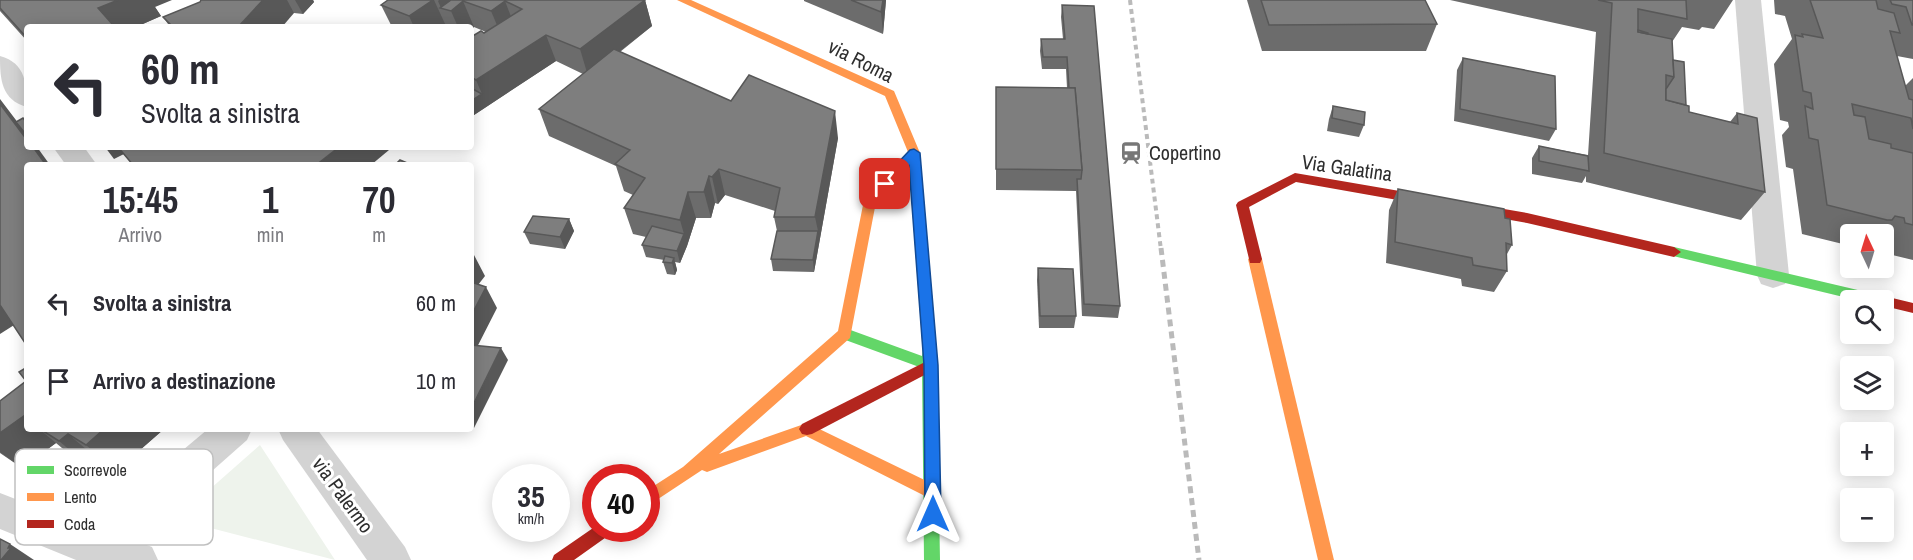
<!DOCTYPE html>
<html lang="it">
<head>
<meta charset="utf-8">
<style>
	:root { --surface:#fff; --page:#f2f2f3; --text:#2b2b33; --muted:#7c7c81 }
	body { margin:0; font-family:"Archivo Narrow",sans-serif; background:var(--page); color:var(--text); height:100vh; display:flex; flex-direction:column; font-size:22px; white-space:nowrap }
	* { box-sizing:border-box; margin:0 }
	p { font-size:20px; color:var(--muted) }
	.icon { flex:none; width:33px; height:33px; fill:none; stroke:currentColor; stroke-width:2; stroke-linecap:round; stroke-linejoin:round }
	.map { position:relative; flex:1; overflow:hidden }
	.details { position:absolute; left:24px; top:162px; width:450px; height:270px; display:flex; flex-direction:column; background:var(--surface); border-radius:6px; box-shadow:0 3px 15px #0003 }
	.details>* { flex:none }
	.guide { position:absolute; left:24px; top:24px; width:450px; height:126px; border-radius:6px; box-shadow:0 3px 15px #0003; background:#fff; color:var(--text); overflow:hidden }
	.needle { width:39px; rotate:356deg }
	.buttons { position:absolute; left:1840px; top:224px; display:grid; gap:12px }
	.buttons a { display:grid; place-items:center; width:54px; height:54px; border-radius:6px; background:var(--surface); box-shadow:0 3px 15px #0003; font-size:30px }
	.speed { position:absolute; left:492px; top:464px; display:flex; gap:12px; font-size:30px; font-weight:700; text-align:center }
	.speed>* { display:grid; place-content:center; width:78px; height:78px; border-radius:50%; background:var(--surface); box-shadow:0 3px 15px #0003; line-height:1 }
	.speed small { font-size:15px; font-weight:400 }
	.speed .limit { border:9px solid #d22; background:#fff; color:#111 }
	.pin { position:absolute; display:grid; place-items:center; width:51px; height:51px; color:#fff; margin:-26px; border-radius:12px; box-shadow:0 3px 9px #0006 }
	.me { position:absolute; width:66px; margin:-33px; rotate:0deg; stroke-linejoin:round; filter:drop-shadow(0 0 4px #0008) }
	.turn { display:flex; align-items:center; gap:21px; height:126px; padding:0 18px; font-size:27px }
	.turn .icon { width:78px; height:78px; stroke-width:2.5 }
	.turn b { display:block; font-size:42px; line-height:51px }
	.eta { display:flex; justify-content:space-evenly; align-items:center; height:102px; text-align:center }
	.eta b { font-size:36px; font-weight:800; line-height:42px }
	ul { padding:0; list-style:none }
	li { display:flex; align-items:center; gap:18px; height:78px; padding:0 18px }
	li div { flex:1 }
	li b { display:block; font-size:22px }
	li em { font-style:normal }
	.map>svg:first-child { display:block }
	.green { fill:#eef3ec }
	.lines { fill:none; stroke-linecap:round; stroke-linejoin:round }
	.street { fill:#d3d3d3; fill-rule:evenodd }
	.fast { fill:#63d668; fill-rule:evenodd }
	.slow { fill:#ff974d; fill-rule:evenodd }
	.jam { fill:#b3261e; fill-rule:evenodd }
	.rail-far1 { stroke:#bababa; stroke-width:4; stroke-dasharray:5 4; stroke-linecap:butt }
	.rail { stroke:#bababa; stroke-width:5; stroke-dasharray:7 5; stroke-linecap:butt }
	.wall { fill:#6c6c6c }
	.shaded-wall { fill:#585858 }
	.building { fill:#7e7e7e; stroke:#585858; stroke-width:1.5 }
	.route { fill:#1a73e8; stroke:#114b97; stroke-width:1.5 }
	.labels { text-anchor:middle; stroke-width:6; stroke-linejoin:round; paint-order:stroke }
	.street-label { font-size:20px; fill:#2e2e2e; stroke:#fff }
	.poi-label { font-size:20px; fill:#2e2e2e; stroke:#fff; text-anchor:start }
	.key { fill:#fff; stroke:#c0c0c0; stroke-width:1.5 }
	.key-label { font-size:16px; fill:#2e2e2e }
</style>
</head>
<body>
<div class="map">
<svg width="1913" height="560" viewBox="0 0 1913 560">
	<rect width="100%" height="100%" fill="#fff"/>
	<polygon class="green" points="260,445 335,560 176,519"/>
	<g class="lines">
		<g class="street">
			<polygon points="1735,0 1761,0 1789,275 1785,284 1773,288 1761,284 1757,275"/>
			<path d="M0,56C26,63 27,85 27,107C1,100 0,79 0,56Z"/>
			<polygon points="53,147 84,147 97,165 66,165"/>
			<polygon points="208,429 252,429 247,440 134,540 152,547 158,560 76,560 0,529 0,493 90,528"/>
			<polygon points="278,429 317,429 405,547 411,560 367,560 283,440"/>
		</g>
		<g class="fast">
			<polygon points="1674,247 1879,295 1884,296 1886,300 1884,303 1884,300 1856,300 1669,255 1667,252"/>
			<polygon points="845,328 922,356 924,338 934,338 936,342 940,560 924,560 922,368 840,338 838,334 840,330"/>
		</g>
		<g class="slow">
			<polygon points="677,0 691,0 894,91 920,153 936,342 934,346 924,346 922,342 909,166 876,202 850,338 719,454 807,423 939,487 941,492 939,497 933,499 927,497 806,436 707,472 702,470 646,507 646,491 683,467 838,331 864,200 908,152 885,96"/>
			<polygon points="1255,254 1262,259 1334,560 1318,560 1248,259"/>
		</g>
		<g class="jam">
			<polygon points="1295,173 1527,213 1674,247 1681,252 1674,257 1527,223 1296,182 1249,207 1262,259 1260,263 1250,263 1236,205 1238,202"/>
			<polygon points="1884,296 1913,303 1913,313 1884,306 1884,300 1878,300"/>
			<polygon points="931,359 936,361 938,365 936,369 812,434 807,435 802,434 799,429 802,424"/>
			<polygon points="596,526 596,528 614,528 612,533 574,560 552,560 554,555"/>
		</g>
		<polyline class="rail-far1" points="1130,0 1161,250"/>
		<polyline class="rail" points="1161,248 1199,560"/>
	</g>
	<g class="wall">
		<polygon points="0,0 155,7 161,16 136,27 27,27 27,41 0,11"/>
		<polygon points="201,0 313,0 314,2 303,14 294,13 168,24 163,17 200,2"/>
		<polygon points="388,0 645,0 652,26 620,52 731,101 838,138 814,272 773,271 771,259 777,231 774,217 775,211 725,195 718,204 715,203 711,218 696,218 687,246 680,263 675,262 677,270 675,275 667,274 663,262 664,260 646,257 642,245 646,237 633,234 624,208 633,195 624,191 616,166 549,136 539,109 583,74 556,61 471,117 471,37 486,32 474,27 471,30 471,27 448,27 446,26 444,27 392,27 381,5"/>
		<polygon points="804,0 886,0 883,34 804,1"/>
		<polygon points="1247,0 1425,0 1437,24 1426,51 1262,51"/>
		<polygon points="1450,0 1733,0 1714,29 1702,27 1699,30 1682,27 1672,42 1673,60 1686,105 1689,112 1730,122 1737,113 1765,192 1741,220 1586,182 1586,176 1582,183 1532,174 1532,158 1539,146 1588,155 1596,32"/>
		<polygon points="1774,0 1913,0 1913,59 1897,56 1905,86 1913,78 1913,260 1884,253 1884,234 1851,234 1851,246 1802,234 1793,169 1786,167 1782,135 1789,127 1788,122 1780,120 1774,64 1792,39 1785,16 1775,14"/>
		<polygon points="1062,5 1120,306 1118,318 1082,316 1076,191 996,190 996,87 1067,88 1066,69 1042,69 1040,51 1041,39 1063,39 1061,17"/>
		<polygon points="1463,58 1556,129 1549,141 1454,121 1457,70"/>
		<polygon points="1333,106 1364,125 1359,137 1327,131 1329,119"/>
		<polygon points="1398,189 1505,218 1512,245 1507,254 1507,271 1494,292 1462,286 1461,279 1386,263 1389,210"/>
		<polygon points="569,219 574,231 565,249 530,244 524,232"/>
		<polygon points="1038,268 1076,316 1074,328 1039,328 1037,280"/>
		<polygon points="26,381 27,429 164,429 116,471 99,460 90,467 68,453 56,443 22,468 0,453 0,401"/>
	</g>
	<g class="shaded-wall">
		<polygon points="118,0 172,0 155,7 161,16 136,27 109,27 98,8"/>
		<polygon points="263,0 287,0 294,13 282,27 238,27"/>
		<polygon points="295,0 313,0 314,2 303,14"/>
		<polygon points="433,0 434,0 446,26 444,27 414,27 409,16"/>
		<polygon points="439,0 466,0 463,1 474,27 471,30 471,27 458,27 451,11 441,8 438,1"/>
		<polygon points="645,0 652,26 588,76 580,49"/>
		<polygon points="883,0 886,0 883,34 881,12"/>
		<polygon points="505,1 515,27 502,37 491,11"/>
		<polygon points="546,35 556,61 471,117 471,101 482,94 476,80"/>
		<polygon points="0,99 25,132 27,131 27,140 0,104"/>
		<polygon points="835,111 838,138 814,272 813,260 818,231 815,217"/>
		<polygon points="33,147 37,147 50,165 46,165"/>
		<polygon points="105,147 118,147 124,154 114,159"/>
		<polygon points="339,147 387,147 389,150 371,165 316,165"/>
		<polygon points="719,169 725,195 718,204 712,177"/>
		<polygon points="709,176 715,203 711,218 704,192"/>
		<polygon points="688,192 696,218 687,246 680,263 677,251 684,234 680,220"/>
		<polygon points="569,219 574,231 565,249 560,237"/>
		<polygon points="474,255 485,276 478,285 486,287 497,308 471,359 471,259"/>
		<polygon points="674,258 677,270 675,275 672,263"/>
		<polygon points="0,300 22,320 0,334"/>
		<polygon points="501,348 508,360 474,428 471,423 471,409"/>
		<polygon points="25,415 27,416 27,429 39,429 56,443 22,468 0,452 0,433"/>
		<polygon points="104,429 164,429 116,471 86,445"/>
		<polygon points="68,434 99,460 90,467 59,441"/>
		<polygon points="10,544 34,560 1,560"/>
	</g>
	<g class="building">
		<polygon points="0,0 118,0 98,8 113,25 109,27 27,27 27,38 0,8"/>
		<polygon points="201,0 263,0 238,27 163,27 170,24 163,17 200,2"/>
		<polygon points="388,0 433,0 409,16 381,5"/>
		<polygon points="451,0 645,0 580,49 546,35 476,80 471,77 471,59 472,58 471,58 471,37 481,31 484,33 522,9 505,1 491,11 463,1 451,11 440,8"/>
		<polygon points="851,0 883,0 881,12"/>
		<polygon points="1261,0 1425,0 1437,24 1269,25"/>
		<polygon points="1598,0 1686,0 1687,19 1638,9 1638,32 1672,39 1674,77 1666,75 1666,100 1689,106 1689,112 1738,124 1737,113 1757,118 1765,192 1604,153 1612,3"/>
		<polygon points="1810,0 1876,0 1878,9 1894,13 1900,33 1890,31 1909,99 1913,100 1913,129 1911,118 1852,104 1854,115 1865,117 1869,139 1891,144 1891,148 1913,153 1913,225 1905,223 1904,218 1895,216 1892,220 1887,220 1827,205 1818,140 1809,138 1805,106 1813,109 1811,93 1803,91 1795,35 1803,37 1802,34 1823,38"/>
		<polygon points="1890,0 1913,0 1913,25 1912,25 1906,7 1892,4"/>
		<polygon points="1062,5 1094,6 1120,306 1084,304 1077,179 1081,179 1082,170 1075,88 1069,88 1067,57 1043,57 1041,39 1065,39"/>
		<polygon points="1638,30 1648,33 1648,34 1638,32"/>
		<polygon points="614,49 731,101 749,75 835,111 815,217 774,217 780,188 719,169 712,177 709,176 704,192 688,192 680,220 624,208 645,178 615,164 630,150 539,109"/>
		<polygon points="1463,58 1555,76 1556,129 1460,109"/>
		<polygon points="1673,60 1684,62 1686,105 1666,100 1666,89 1674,77"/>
		<polygon points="996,87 1075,88 1082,170 996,169"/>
		<polygon points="471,88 482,94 471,101"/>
		<polygon points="0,104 27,140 27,147 33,147 46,165 27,165 27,346 0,305"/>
		<polygon points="1333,106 1365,112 1364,125 1332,118"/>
		<polygon points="23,118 27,123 27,131 24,132 16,122"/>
		<polygon points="1539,146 1588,156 1589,171 1539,161"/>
		<polygon points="118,147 339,147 316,165 133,165"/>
		<polygon points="400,160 412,165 395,165"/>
		<polygon points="1398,189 1504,209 1505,218 1510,219 1512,245 1506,243 1507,271 1473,265 1472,258 1395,242"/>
		<polygon points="533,216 569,219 560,237 524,232"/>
		<polygon points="652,226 684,234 677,251 642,245"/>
		<polygon points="777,231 818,231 813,260 771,259"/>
		<polygon points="665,256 674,258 672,263 663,262"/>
		<polygon points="1038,268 1073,269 1076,316 1040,316"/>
		<polygon points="471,275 473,275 471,282 486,287 471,316"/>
		<polygon points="471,345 501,348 471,409"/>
		<polygon points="27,367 27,416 25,415 0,433 0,401 26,381 19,372"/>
		<polygon points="40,429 104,429 86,445 68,434 59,441"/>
		<polygon points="0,539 10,544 8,548 11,548 1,560 0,560"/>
	</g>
	<polygon class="route" points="914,149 920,153 938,365 941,514 938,520 933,522 927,520 925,514 924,365 909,166 889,188 880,188 878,184 910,150"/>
	<defs>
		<g id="station-bare" transform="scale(1.8)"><path d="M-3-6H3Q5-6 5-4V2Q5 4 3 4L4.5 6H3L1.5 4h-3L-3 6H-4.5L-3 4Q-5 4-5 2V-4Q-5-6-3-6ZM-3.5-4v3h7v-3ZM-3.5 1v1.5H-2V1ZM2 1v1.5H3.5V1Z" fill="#777" stroke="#fff" stroke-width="2.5" paint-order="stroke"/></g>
	</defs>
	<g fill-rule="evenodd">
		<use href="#station-bare" x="1131" y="153"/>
	</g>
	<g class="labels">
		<g class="street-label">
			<text transform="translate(861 61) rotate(27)" y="7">via Roma</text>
			<text transform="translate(1347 168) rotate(8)" y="7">Via Galatina</text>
			<text transform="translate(343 495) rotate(54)" y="7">via Palermo</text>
		</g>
		<g class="poi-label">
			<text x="1149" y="160">Copertino</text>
		</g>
	</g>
	<rect x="15" y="449" width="198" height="96" rx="9" class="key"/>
	<rect x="27" y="466" width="27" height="8" fill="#63d668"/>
	<rect x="27" y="493" width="27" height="8" fill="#ff974d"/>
	<rect x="27" y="520" width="27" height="8" fill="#b3261e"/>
	<g class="key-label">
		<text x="64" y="476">Scorrevole</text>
		<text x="64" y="503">Lento</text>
		<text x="64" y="530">Coda</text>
	</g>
</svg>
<div class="buttons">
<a><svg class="needle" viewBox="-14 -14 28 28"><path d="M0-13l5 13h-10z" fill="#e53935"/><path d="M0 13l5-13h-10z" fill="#7c7c81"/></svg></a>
<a><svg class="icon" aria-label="search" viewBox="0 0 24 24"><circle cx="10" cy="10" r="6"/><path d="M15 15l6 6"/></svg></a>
<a><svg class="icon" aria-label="layers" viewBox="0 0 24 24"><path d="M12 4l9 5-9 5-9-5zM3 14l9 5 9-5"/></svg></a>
<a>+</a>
<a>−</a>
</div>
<div class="speed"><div>35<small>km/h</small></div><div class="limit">40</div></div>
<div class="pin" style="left:885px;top:184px;background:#d93025"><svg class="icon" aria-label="arrive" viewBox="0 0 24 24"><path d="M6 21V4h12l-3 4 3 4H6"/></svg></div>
<svg class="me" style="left:933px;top:514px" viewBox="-20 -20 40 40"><path d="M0-17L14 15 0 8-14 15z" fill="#1a73e8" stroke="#fff" stroke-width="4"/></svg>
<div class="guide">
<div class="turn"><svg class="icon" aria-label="left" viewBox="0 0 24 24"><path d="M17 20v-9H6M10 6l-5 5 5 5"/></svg><div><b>60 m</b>Svolta a sinistra</div></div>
</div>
<section class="details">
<div class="eta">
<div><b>15:45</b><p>Arrivo</p></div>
<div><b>1</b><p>min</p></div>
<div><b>70</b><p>m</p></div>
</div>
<ul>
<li><svg class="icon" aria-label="left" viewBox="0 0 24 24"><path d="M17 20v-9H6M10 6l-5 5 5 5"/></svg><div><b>Svolta a sinistra</b></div><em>60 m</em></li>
<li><svg class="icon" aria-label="arrive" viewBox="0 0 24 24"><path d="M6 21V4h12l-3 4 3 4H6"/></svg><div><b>Arrivo a destinazione</b></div><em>10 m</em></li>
</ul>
</section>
</div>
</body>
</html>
